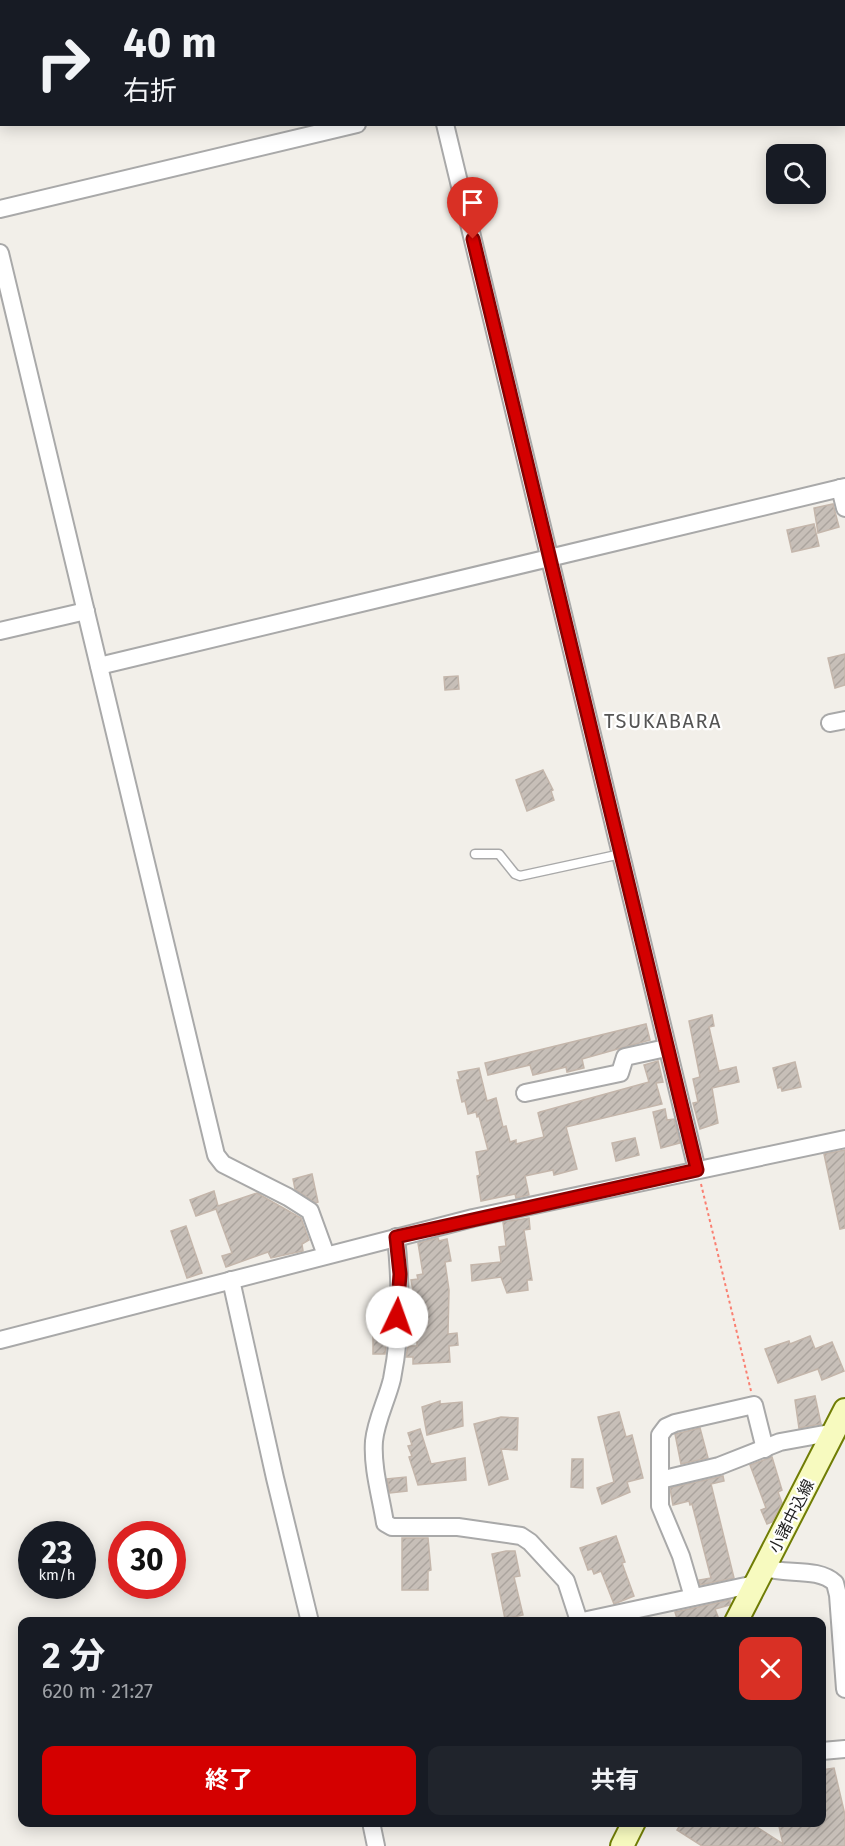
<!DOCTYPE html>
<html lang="ja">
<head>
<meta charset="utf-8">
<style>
	:root { --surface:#171b24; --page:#20242c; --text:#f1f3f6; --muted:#9ea1a6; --accent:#d40000 }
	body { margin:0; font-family:"Fira Sans","Noto Sans JP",sans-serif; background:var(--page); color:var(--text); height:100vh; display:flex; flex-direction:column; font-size:22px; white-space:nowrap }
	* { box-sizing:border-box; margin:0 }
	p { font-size:20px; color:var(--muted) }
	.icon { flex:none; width:33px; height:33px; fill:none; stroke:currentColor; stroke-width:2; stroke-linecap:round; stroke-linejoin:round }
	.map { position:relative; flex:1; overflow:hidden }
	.details { position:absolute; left:18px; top:1617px; width:808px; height:210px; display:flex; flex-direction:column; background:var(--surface); border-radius:12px; box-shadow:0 3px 15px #0003 }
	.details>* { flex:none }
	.guide { position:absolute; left:0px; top:0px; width:846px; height:126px; box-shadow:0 3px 15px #0003; background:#171b24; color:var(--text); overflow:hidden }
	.fabs { position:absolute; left:766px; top:144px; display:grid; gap:12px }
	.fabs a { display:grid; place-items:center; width:60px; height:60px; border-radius:12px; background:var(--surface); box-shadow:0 3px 15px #0003; font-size:30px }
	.speed { position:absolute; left:18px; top:1521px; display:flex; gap:12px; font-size:30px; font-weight:700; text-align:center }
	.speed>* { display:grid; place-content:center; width:78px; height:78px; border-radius:50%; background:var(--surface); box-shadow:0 3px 15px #0003; line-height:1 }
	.speed small { font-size:15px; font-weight:400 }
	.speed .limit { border:9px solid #d22; background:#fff; color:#111 }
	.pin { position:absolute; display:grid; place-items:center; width:51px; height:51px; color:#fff; margin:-62px -26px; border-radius:50% 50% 50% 0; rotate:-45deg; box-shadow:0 0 6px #0007 }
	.pin .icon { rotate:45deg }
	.me { position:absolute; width:66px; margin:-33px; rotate:3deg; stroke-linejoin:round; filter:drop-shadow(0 0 4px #0008) }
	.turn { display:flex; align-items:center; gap:21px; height:126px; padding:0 24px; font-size:27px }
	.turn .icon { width:78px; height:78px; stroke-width:2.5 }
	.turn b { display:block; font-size:42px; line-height:51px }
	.round { display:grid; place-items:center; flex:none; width:63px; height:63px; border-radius:12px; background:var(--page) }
	.overview { display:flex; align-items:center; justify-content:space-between; height:102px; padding:0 24px }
	h1 { font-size:36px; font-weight:700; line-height:45px }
	.primary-button { display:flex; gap:12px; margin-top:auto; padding:12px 24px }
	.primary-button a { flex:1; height:69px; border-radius:12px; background:var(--accent); color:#fff; font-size:24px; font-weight:700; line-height:69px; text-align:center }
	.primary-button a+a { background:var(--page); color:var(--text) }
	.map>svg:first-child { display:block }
	.building { fill:url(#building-hatch); stroke:#c4b6ab; stroke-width:1.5 }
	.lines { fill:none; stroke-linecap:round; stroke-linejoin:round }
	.service-casing { stroke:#a9a9a9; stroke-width:11 }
	.minor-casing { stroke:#a9a9a9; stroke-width:20 }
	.secondary-casing { stroke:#707d05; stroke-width:26 }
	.path { stroke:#fa8072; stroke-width:2; stroke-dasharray:3 3; stroke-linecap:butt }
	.service { stroke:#fff; stroke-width:8 }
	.minor { stroke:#fff; stroke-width:16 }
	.secondary { stroke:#f7fabf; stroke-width:22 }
	.rail { stroke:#707070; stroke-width:4.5; stroke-dasharray:12 12; stroke-linecap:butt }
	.route-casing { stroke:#8a0000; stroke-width:15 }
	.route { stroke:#d40000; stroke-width:10 }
	.labels { text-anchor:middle; stroke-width:4.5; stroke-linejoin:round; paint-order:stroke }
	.street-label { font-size:16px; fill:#222; stroke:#fff }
	.quarter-label { font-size:20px; letter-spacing:1.5px; fill:#555; stroke:#fff }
</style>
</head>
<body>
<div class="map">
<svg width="845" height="1846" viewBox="0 0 845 1846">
	<defs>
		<pattern id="building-hatch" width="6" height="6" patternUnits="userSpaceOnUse" patternTransform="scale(1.5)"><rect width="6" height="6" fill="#c7bfb8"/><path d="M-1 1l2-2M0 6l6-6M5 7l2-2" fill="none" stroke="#aba49e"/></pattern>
	</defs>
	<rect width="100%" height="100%" fill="#f2efe9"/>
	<g class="building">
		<polygon points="833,504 839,527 818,533 814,508"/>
		<polygon points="814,524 819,546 792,552 787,530"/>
		<polygon points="845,654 845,685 835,688 828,658"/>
		<polygon points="458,676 459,689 445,690 444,677"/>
		<polygon points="543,770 553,790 551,791 554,800 527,811 516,780"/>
		<polygon points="712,1015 714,1026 709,1027 719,1071 736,1067 739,1082 712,1088 718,1123 700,1129 693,1103 698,1102 693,1079 700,1077 689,1021"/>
		<polygon points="646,1024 650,1040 582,1059 584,1068 567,1072 566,1067 533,1075 530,1065 488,1075 485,1063"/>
		<polygon points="658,1061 663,1082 656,1083 662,1104 566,1127 577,1169 554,1175 553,1170 525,1176 529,1195 516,1198 515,1194 481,1201 477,1176 480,1175 476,1152 488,1150 479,1116 477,1117 476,1112 468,1114 465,1101 462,1102 457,1080 460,1080 458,1072 479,1068 487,1101 496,1098 503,1127 506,1126 510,1142 516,1140 516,1144 544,1137 538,1113 540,1112 649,1082 644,1065"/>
		<polygon points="795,1062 801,1087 782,1091 781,1087 778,1088 773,1068"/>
		<polygon points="665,1109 667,1120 674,1119 680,1143 661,1148 653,1112"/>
		<polygon points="635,1138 639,1155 616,1161 612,1143"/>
		<polygon points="845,1150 845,1228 840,1229 824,1154"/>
		<polygon points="312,1174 318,1202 316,1203 295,1189 293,1179"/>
		<polygon points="214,1191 218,1206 257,1193 301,1218 309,1240 302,1244 303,1251 271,1258 268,1252 226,1267 222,1256 232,1253 216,1209 196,1216 190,1200"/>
		<polygon points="529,1218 530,1229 524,1230 532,1280 527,1280 528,1290 507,1293 501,1277 472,1281 471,1265 501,1262 499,1247 506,1246 503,1222"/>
		<polygon points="186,1226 202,1273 187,1278 171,1231"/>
		<polygon points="438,1238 439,1241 447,1239 451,1261 445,1262 449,1290 448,1334 457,1333 458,1345 449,1346 450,1362 413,1364 413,1357 406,1357 408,1346 417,1346 417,1315 409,1315 410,1296 414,1296 411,1280 418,1279 417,1275 423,1274 418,1243"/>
		<polygon points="377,1331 388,1331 385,1354 373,1354 373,1332"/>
		<polygon points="810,1336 815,1349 832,1342 844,1371 822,1380 818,1369 778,1383 765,1349 789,1341 790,1344"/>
		<polygon points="815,1396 821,1424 799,1428 795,1400"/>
		<polygon points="440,1401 440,1404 462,1402 463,1426 427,1435 422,1407"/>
		<polygon points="619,1412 626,1437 632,1435 643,1478 627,1482 630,1492 602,1504 597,1488 614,1482 598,1417"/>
		<polygon points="501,1417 518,1418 517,1450 501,1449 508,1479 489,1485 474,1424"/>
		<polygon points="700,1428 708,1458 681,1464 675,1434"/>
		<polygon points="420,1429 431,1464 465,1458 466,1480 418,1485 409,1457 412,1456 408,1446 412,1445 408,1433"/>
		<polygon points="772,1457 782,1490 778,1492 782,1503 772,1522 767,1524 761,1510 766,1508 750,1465"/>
		<polygon points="572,1459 583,1459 583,1488 571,1487"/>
		<polygon points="723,1476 724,1481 711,1484 734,1578 700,1585 699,1580 711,1578 692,1504 690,1505 689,1501 673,1505 670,1488"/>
		<polygon points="406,1477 407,1491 390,1493 387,1479"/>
		<polygon points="616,1536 625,1562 622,1563 634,1596 614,1604 601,1571 594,1574 592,1569 588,1570 580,1548"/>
		<polygon points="402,1538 428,1538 431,1570 428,1571 428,1590 402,1590"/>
		<polygon points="506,1551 515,1551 520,1576 514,1577 523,1615 505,1619 492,1554"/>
		<polygon points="730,1600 730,1605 715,1609 720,1622 678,1622 675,1612"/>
		<polygon points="834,1768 845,1815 845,1846 702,1846 677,1830 682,1822 749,1822 783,1844 778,1822 822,1822 822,1770"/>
	</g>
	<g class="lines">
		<g class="service-casing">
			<polyline id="service" points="475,854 499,854 515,874 520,876 621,854"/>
		</g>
		<g class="minor-casing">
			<g id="minor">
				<polyline points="416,0 416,2"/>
				<polyline points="844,13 845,13"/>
				<polyline points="445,124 697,1170"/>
				<polyline points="0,209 357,124"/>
				<polyline points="0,253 216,1155 223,1164 288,1197 310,1211 326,1255"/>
				<polyline points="840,488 845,508"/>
				<polyline points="0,631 86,611"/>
				<polyline points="99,666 845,487"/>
				<polyline points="830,723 845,720"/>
				<polyline points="525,1093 620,1073 625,1057 666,1048"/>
				<path d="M396,1237C401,1283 401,1334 392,1379C387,1400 376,1420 374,1441C372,1468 381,1497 385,1523L392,1527H458L521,1536L530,1542L566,1581L579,1621"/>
				<polyline points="231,1280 275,1478 310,1622"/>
				<polyline points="0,1340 473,1218 845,1139"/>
				<polyline points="660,1480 719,1466 780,1442 824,1434 831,1438"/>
				<path d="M765,1568C787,1575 818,1567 835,1583L838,1595L845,1689"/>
				<polyline points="693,1597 681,1556 660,1506 660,1435 666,1427 675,1423 754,1405 765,1449"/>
				<polyline points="578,1622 755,1584"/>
				<polyline points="822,1751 845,1749"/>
				<polyline points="371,1822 376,1846"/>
			</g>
		</g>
		<g class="secondary-casing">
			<g id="secondary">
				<polyline points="736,1622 845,1410"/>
				<polyline points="622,1846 634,1822"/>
			</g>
		</g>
		<polyline class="path" points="701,1184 751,1391"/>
		<use href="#service" class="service"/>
		<use href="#minor" class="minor"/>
		<use href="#secondary" class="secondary"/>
		<g class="rail">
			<polyline points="830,0 830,2"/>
			<polyline points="844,70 845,73"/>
			<polyline points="844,114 845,116"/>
		</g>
	</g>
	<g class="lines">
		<g class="route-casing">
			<polyline id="route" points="397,1317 400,1274 396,1237 697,1170 473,239"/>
		</g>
		<use href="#route" class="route"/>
	</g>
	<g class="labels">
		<g class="street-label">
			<text transform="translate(791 1516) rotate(-63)" y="6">小諸中込線</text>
		</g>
		<g class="quarter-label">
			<text x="663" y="728">TSUKABARA</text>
		</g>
	</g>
</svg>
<div class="fabs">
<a><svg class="icon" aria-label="search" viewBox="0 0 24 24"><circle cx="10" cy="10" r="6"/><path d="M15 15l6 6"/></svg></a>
</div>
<div class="speed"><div>23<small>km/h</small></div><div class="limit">30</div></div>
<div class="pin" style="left:473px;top:239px;background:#d93025"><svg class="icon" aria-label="arrive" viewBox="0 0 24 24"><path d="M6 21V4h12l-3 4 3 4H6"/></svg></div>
<svg class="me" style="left:397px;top:1317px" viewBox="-20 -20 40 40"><circle r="19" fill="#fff"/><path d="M0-13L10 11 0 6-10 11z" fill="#d40000"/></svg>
<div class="guide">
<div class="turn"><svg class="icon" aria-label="right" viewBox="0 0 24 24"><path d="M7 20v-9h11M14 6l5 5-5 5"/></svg><div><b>40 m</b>右折</div></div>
</div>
<section class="details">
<div class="overview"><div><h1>2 分</h1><p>620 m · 21:27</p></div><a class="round" style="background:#d93025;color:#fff"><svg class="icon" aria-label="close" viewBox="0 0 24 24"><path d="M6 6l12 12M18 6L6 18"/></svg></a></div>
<div class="primary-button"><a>終了</a><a>共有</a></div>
</section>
</div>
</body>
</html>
